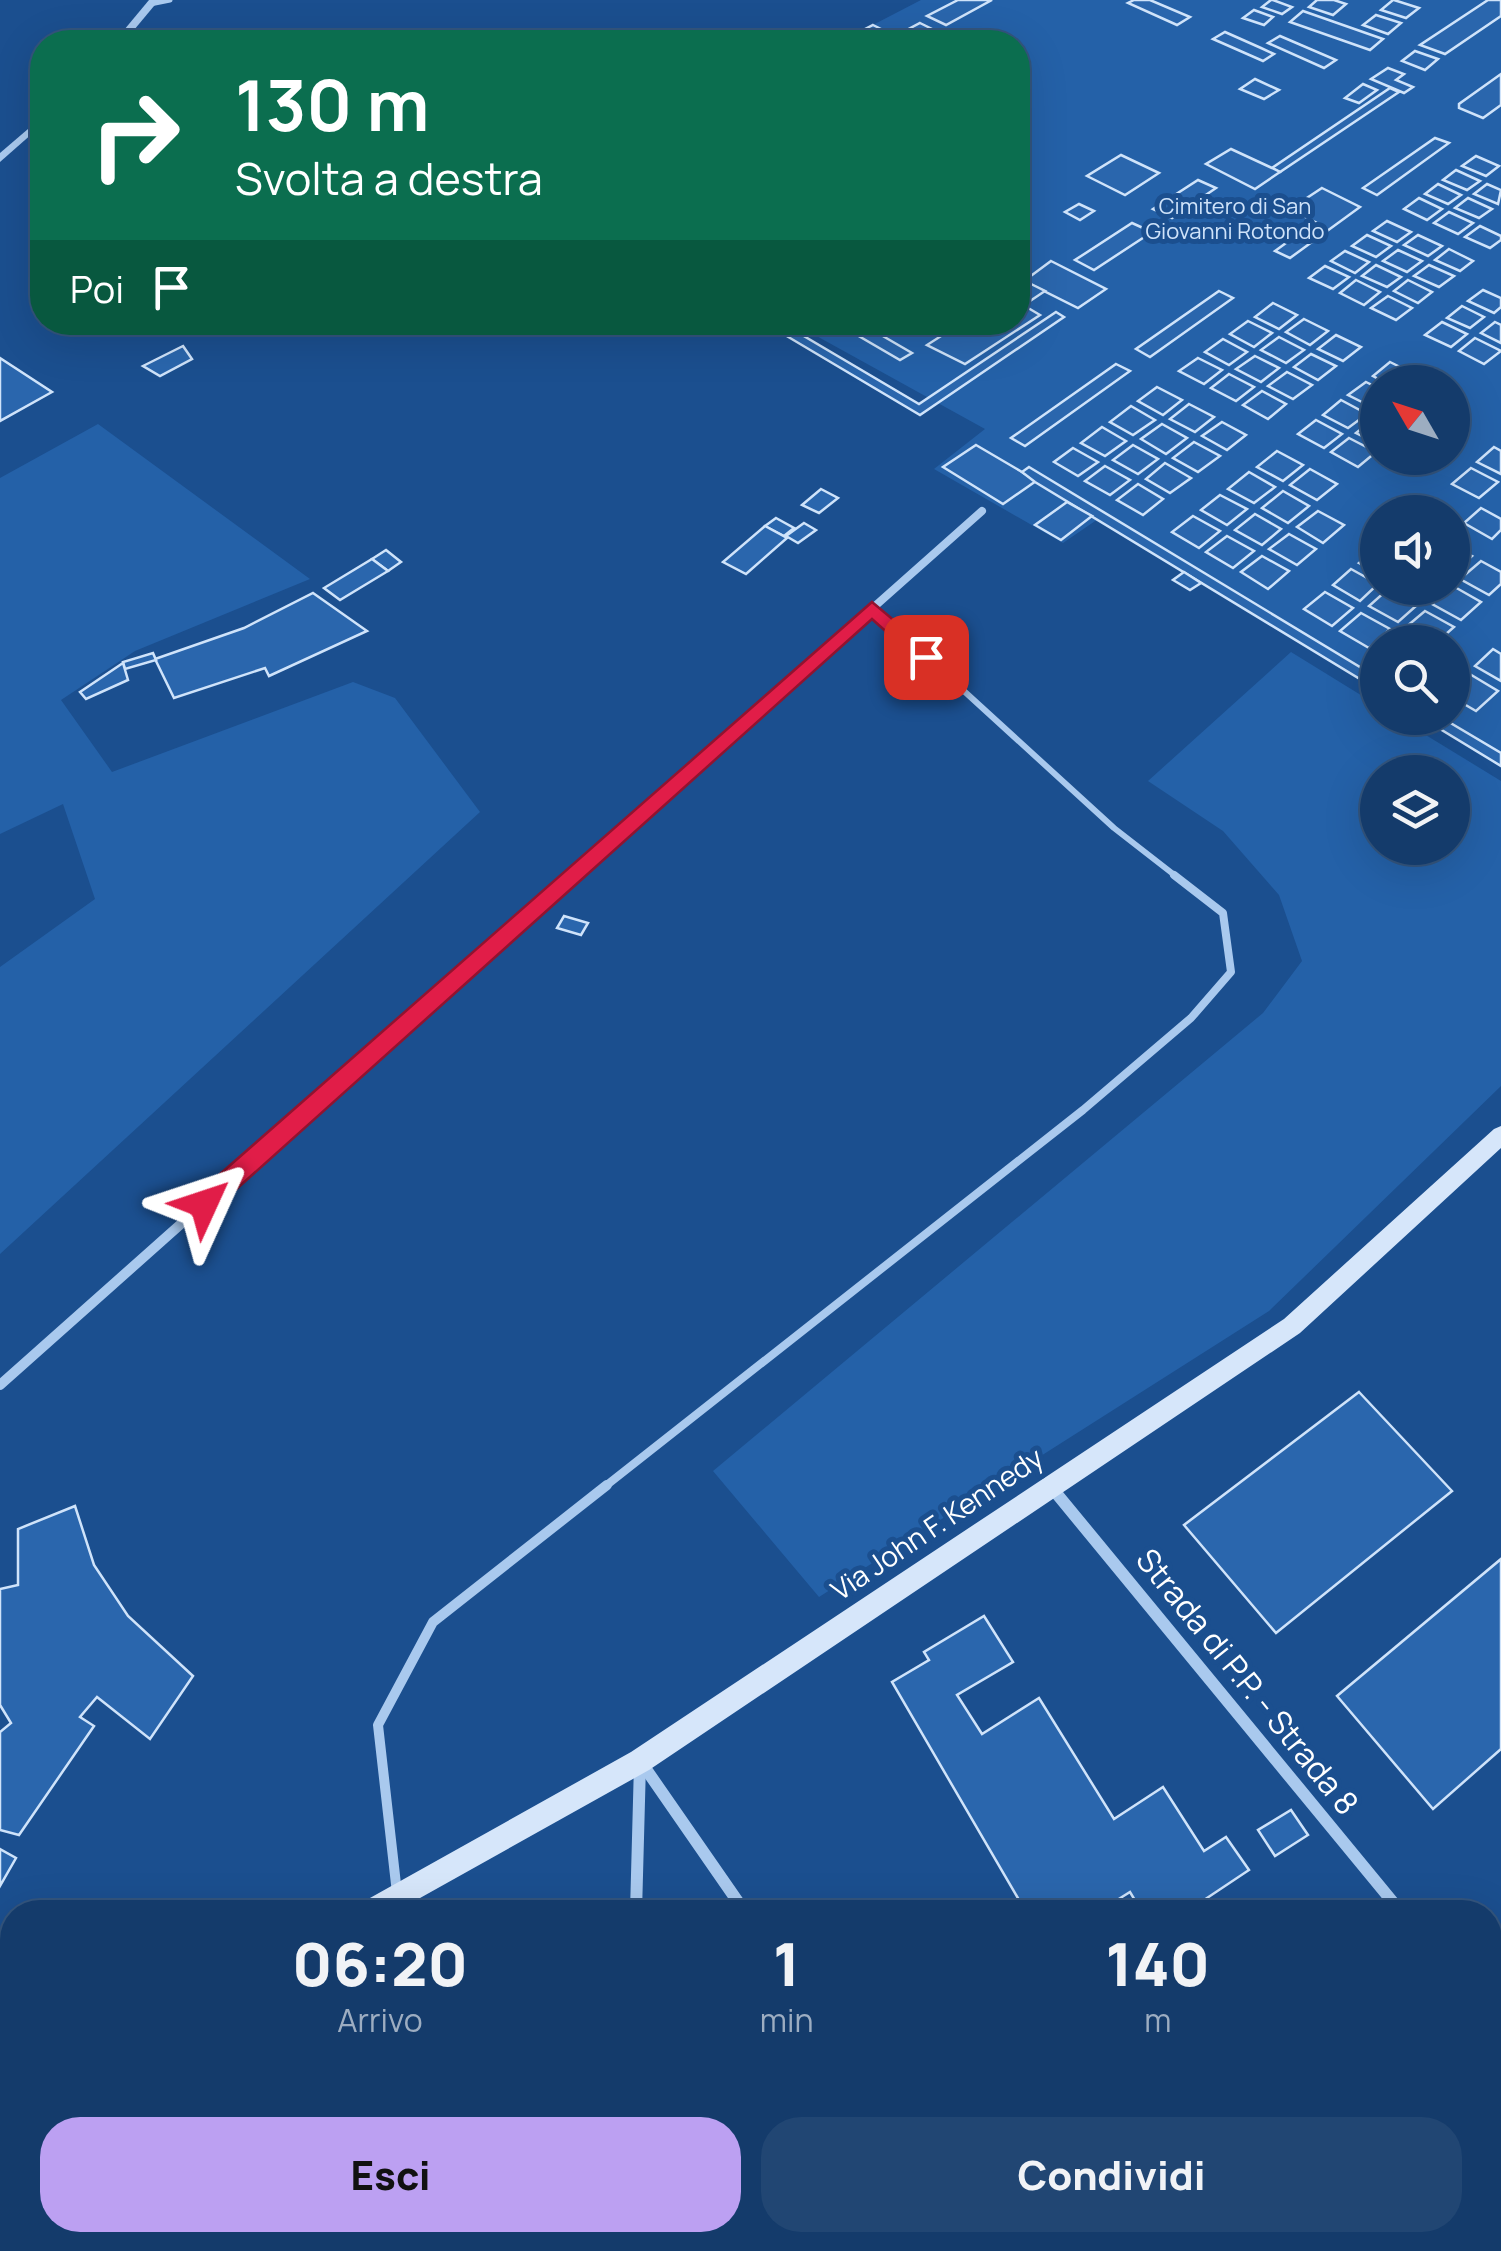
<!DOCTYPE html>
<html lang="it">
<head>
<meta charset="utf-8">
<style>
	:root { --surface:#143b6b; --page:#214673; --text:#f1f3f6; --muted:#9dadc1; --line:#33557e; --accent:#bca0f2 }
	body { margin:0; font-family:Manrope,sans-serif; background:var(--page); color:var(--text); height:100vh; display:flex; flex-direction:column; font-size:38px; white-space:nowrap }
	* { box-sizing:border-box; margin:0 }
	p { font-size:32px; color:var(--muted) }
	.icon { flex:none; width:55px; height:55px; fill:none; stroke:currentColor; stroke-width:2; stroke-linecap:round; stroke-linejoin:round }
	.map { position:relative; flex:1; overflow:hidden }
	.drawer { position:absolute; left:0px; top:1900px; width:1502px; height:352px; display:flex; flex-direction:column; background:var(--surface); border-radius:40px 40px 0 0; box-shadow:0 10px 40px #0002,0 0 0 2px var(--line) }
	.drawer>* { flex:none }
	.banner { position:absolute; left:30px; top:30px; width:1000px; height:305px; border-radius:40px; box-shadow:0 10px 40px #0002,0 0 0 2px var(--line); background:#0b6e4f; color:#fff; overflow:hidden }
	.needle { width:65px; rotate:309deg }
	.tools { position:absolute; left:1360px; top:365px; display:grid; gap:20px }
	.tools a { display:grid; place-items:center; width:110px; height:110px; border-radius:50%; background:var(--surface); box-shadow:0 10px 40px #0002,0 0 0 2px var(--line); font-size:50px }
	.pin { position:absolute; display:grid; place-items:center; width:85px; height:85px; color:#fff; margin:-42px; border-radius:20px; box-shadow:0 5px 15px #0006 }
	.me { position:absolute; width:110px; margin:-55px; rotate:48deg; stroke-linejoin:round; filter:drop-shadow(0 0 8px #0008) }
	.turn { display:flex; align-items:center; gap:35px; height:210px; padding:0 40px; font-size:45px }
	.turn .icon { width:130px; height:130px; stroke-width:2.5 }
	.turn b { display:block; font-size:70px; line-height:85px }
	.then { display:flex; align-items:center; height:95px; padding:0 40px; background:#0003; gap:20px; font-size:38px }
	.eta { display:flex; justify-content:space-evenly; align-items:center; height:170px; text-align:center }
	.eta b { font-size:60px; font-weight:800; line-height:70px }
	.cta { display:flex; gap:20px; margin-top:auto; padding:20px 40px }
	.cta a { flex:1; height:115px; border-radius:40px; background:var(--accent); color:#111; font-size:40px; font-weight:800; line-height:115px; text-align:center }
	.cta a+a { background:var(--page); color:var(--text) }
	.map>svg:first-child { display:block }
	.green { fill:#2461a8; fill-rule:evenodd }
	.building { fill:#2a66ad; stroke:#cfe3fa; stroke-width:2.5 }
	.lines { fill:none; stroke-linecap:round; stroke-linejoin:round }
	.service-far3 { stroke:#a9c9ee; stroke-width:5 }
	.service-far2 { stroke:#a9c9ee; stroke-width:6 }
	.service-far1 { stroke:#a9c9ee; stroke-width:8 }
	.service { stroke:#a9c9ee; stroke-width:10 }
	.minor-far2 { stroke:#a9c9ee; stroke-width:8 }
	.minor-far1 { stroke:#a9c9ee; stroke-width:10 }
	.minor { stroke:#a9c9ee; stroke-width:12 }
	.tertiary { fill:#a9c9ee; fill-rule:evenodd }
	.secondary { fill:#d6e6fa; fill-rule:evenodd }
	.route { fill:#e11d48; stroke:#92132f; stroke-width:2.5 }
	.labels { text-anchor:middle; stroke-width:10; stroke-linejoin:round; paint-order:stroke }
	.far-park-label { font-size:22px; fill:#cfe3fa; stroke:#1b4f8f }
	.street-label { font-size:28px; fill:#fff; stroke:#1b4f8f }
	.near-street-label { font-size:32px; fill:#fff; stroke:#1b4f8f }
</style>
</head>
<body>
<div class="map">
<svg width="1501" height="2251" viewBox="0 0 1501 2251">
	<rect width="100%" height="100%" fill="#1b4f8f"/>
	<g class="green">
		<path d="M921,0H1501V760L1431,718H1452V642H1378L1377,685L1101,517L1063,543L934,469L985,429L793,323L1018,322V42H840ZM1378,382H1452V458H1378ZM1378,512H1452V588H1378Z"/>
		<polygon points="98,424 310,579 135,651 61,700 112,772 353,682 395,698 480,812 0,1254 0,967 95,899 63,804 0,834 0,478"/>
		<path d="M1291,652L1377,705L1378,718H1398L1501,781V1086L1269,1311L819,1597L713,1471L1263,1013L1302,961L1279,895L1223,831L1148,781ZM1378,772H1452V848H1378Z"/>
	</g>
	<g class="building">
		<polygon points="958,0 992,0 946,25 927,16"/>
		<polygon points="1134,0 1150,0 1190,17 1177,25 1128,3"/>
		<polygon points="1271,0 1273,0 1292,7 1282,14 1262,7"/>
		<polygon points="1317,0 1334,0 1346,4 1333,15 1309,7"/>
		<polygon points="1393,0 1394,0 1419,8 1406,18 1381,10"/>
		<polygon points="1488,0 1501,0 1501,16 1445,54 1420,45"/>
		<polygon points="1254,10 1273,17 1264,25 1243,18"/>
		<polygon points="1303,11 1383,39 1370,50 1290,22"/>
		<polygon points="1376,15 1401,23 1388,34 1363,25"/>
		<polygon points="920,23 934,30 910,42 884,42"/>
		<polygon points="873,25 885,31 876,36 882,38 873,42 840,42"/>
		<polygon points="1225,32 1261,48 1274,54 1263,61 1213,39"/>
		<polygon points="1280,36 1336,60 1324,68 1268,43"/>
		<polygon points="1415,51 1438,59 1425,70 1402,61"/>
		<polygon points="1388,68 1404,74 1396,80 1413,87 1404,93 1371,79"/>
		<polygon points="1501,74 1501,105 1483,118 1459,108 1459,104"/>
		<polygon points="1255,79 1279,90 1264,99 1240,89"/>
		<polygon points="1363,84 1377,90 1359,103 1345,98"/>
		<polygon points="1390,88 1399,92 1280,172 1272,168"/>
		<polygon points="1435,138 1449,143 1377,195 1363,188"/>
		<polygon points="1231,149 1272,168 1280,172 1255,189 1206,164"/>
		<polygon points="1121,155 1159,173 1125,195 1087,176"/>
		<polygon points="1476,156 1499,166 1486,176 1462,166"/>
		<polygon points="1456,170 1480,181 1467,190 1443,180"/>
		<polygon points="1198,180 1216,188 1172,218 1153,209"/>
		<polygon points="1438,184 1461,195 1448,204 1425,194"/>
		<polygon points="1487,184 1501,190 1498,204 1474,194"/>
		<polygon points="1322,188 1360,207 1290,258 1275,251 1315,222 1290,209"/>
		<polygon points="1419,198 1442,209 1427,220 1404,209"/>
		<polygon points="1468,198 1492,209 1479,218 1455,208"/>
		<polygon points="1079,204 1094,211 1080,220 1065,212"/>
		<polygon points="1449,212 1473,223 1458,234 1434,223"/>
		<polygon points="1387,221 1411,232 1397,242 1373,231"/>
		<polygon points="1132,223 1152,232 1094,270 1075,260"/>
		<polygon points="1480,226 1501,236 1501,240 1490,248 1465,237"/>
		<polygon points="1367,235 1391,246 1376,257 1352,246"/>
		<polygon points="1418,235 1442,246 1428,256 1404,245"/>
		<polygon points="1449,249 1473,261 1460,271 1435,260"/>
		<polygon points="1398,250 1422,261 1407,272 1383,261"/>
		<polygon points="1345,251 1369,262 1355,273 1331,261"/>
		<polygon points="1051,261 1106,289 1078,308 1024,281"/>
		<polygon points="1376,265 1401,277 1387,287 1362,276"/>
		<polygon points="1429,265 1454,276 1439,287 1414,276"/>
		<polygon points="1325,266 1349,277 1333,289 1309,278"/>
		<polygon points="1356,280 1380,292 1364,305 1340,293"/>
		<polygon points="1408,280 1432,292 1418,303 1394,291"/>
		<polygon points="1029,283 1045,291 1027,303 1018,298 1018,291"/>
		<polygon points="1483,290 1501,298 1501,307 1494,313 1468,301"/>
		<polygon points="1219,291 1233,298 1150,357 1136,349"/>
		<polygon points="1388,296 1412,308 1396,320 1371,308"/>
		<polygon points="1018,302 1040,315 965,364 927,345 963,322 1018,322"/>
		<polygon points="1273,303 1297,315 1279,329 1255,317"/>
		<polygon points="1462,306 1484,317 1470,328 1447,318"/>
		<polygon points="1056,312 1064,317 920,415 763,322 780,322 919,404"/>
		<polygon points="1304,319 1328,331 1310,345 1286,332"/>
		<polygon points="1248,321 1272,333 1254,347 1230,334"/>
		<polygon points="1442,322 1467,334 1451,347 1425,335"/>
		<polygon points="1495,322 1501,325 1501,343 1481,333"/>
		<polygon points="869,328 912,353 900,360 857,335"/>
		<polygon points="1336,335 1361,347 1343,361 1318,349"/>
		<polygon points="1279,337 1304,350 1286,363 1261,350"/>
		<polygon points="1475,338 1501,351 1484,364 1459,351"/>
		<polygon points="1223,339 1247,352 1229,365 1205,352"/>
		<polygon points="183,346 192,359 160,376 143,366"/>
		<polygon points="1311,354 1336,366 1318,380 1294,367"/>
		<polygon points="1255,356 1279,368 1261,382 1236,369"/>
		<polygon points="0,358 52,392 0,421"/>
		<polygon points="1198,358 1222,370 1204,384 1179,371"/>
		<polygon points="1390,362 1416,375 1406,382 1384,382 1373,376"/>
		<polygon points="1116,364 1130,371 1025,446 1011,438"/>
		<polygon points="1287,372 1312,385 1293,399 1268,386"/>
		<polygon points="1229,374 1254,387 1236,401 1211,388"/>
		<polygon points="1366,382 1378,388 1374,408 1348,395"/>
		<polygon points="1157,387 1182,400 1163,415 1138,401"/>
		<polygon points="1262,391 1286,404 1268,419 1243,405"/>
		<polygon points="1341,400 1367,414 1348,428 1323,415"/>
		<polygon points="1189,404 1214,417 1195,432 1170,419"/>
		<polygon points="1131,406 1155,420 1133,435 1110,422"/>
		<polygon points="1375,418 1378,419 1378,444 1356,433"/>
		<polygon points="1316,420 1342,434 1324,448 1298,434"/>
		<polygon points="1222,422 1246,435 1227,450 1202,436"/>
		<polygon points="1162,424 1187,438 1166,454 1141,439"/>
		<polygon points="1102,427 1126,441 1105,456 1081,443"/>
		<polygon points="1349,438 1376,452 1358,467 1331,452"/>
		<polygon points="1194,442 1220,456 1198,472 1173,458"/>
		<polygon points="976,445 1022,472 1036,481 1003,504 943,467"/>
		<polygon points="1133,445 1158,459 1138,474 1113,460"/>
		<polygon points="1494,447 1501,451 1501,474 1477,462"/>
		<polygon points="1073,448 1098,462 1078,476 1054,462"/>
		<polygon points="1277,451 1303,465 1283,481 1257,467"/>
		<polygon points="1165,463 1191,478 1170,493 1146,479"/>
		<polygon points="1105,466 1130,480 1110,495 1085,481"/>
		<polygon points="1029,467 1378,678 1378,690 1035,482 1022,472"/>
		<polygon points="1471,468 1498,482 1479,498 1452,484"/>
		<polygon points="1310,469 1337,484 1317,500 1290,485"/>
		<polygon points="1249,472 1275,487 1254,503 1228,489"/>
		<polygon points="1138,484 1163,499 1143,515 1117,500"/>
		<polygon points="821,489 838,498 819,513 802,505"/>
		<polygon points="1283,491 1309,506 1288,523 1262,508"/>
		<polygon points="1220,495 1247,509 1227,525 1201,510"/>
		<polygon points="1067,502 1092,516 1061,540 1035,525"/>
		<polygon points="1481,508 1501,519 1501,530 1492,539 1464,523"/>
		<polygon points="1318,511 1344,525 1323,543 1297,527"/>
		<polygon points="1255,514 1281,529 1262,545 1235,530"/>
		<polygon points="1193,516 1220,531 1199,548 1172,532"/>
		<polygon points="776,518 794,528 784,536 765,526"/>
		<polygon points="804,523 816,530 798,543 786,536"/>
		<polygon points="765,526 787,538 746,574 723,562"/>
		<polygon points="1289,534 1316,549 1297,565 1269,549"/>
		<polygon points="1227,536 1254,551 1233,568 1206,552"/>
		<polygon points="1452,546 1472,556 1452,574"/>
		<polygon points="1378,547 1378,573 1359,563"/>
		<polygon points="386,550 401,562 388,571 372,559"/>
		<polygon points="1262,556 1289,571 1268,589 1241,572"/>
		<polygon points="372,559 388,571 340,600 324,588"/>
		<polygon points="1481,561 1501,572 1501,584 1489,595 1460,579"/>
		<polygon points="1351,569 1378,584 1360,601 1333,585"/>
		<polygon points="1184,572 1201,583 1190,590 1173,580"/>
		<polygon points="1453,586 1481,602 1461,620 1432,604"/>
		<polygon points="1387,590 1416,606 1398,622 1369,606"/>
		<polygon points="1325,592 1353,608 1332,626 1304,609"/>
		<polygon points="313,593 367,631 269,676 265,668 174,698 155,659 244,628"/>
		<polygon points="1425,611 1454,627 1437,642 1406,627"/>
		<polygon points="1361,613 1390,629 1369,648 1340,631"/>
		<polygon points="1493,649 1501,654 1501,681 1475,666"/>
		<polygon points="153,653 156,660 125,669 123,662"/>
		<polygon points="123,663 128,680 86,699 80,692"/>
		<polygon points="1468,673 1498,691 1476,711 1452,697 1452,688"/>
		<polygon points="1422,718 1442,718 1501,753 1501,766"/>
		<polygon points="564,916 588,923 581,935 557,928"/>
		<polygon points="1359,1392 1452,1491 1276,1633 1184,1525"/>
		<polygon points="75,1506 94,1565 128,1616 193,1676 150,1739 97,1697 80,1717 94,1726 19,1835 0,1830 0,1732 11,1723 0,1705 0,1589 18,1585 18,1529"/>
		<polygon points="1501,1559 1501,1749 1433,1809 1337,1696"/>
		<polygon points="984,1616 1013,1662 957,1695 982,1734 1039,1698 1114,1819 1163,1787 1204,1851 1226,1837 1249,1870 1186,1912 1142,1912 1130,1892 1098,1912 1026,1912 892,1682 929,1660 924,1652"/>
		<polygon points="1291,1810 1308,1835 1275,1856 1258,1830"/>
		<polygon points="0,1849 16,1858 0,1886"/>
		<polygon points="12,2191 12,2240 120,2240 124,2251 0,2251 0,2199"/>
		<polygon points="234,2240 406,2240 389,2251 238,2251"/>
	</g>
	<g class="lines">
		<polyline class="service-far3" points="150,4 170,0"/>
		<polyline class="service-far2" points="873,608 1114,828 1177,877"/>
		<polyline class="service-far1" points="603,1488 1083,1110 1191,1018 1231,972 1223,913 1174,875"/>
		<polyline class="service" points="397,1893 378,1725 433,1622 607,1485"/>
		<polyline class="minor-far2" points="570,877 982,511"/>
		<polyline class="minor-far1" points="0,1385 573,875"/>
		<g class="minor">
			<polyline points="1052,1488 1401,1912"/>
			<polyline points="641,1762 745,1912"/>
			<polyline points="636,1912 640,1764"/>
			<polyline points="1490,2020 1501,2034"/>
			<polyline points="165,2240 168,2251"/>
			<polyline points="592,2240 599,2251"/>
			<polyline points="972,2240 979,2251"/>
			<polyline points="526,2251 534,2240"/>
		</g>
		<g class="tertiary">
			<polygon points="149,0 159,0 124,42 114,42"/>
			<polygon points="42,117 42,125 0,162 0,153"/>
		</g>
		<g class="secondary">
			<polygon points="1501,1126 1501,1148 1300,1333 649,1770 395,1912 357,1912 361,1903 631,1752 1284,1319 1494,1129"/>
			<polygon points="12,2102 12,2132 0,2138 0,2108"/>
		</g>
	</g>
	<polygon class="route" points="872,602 933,653 933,662 920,662 872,619 212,1211 204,1214 195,1211 192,1204 195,1196"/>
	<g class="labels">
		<g class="far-park-label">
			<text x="1235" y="214">Cimitero di San<tspan x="1235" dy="25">Giovanni Rotondo</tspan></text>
		</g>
		<g class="street-label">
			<text transform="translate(937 1524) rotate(-34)" y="10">Via John F. Kennedy</text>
		</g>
		<g class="near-street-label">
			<text transform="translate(1247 1682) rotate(51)" y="11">Strada di P.P. - Strada 8</text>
		</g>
	</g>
</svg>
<div class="tools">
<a><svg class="needle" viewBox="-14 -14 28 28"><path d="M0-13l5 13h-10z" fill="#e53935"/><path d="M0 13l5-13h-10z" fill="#9dadc1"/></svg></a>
<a><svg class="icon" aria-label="sound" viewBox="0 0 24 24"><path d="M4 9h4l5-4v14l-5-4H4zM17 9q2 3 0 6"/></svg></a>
<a><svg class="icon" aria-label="search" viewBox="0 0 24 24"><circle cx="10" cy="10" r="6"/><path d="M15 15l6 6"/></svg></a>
<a><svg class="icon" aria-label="layers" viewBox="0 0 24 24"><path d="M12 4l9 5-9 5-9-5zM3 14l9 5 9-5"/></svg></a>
</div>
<div class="pin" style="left:926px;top:657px;background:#d93025"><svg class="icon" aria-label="arrive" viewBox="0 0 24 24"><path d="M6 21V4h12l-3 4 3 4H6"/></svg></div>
<svg class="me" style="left:204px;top:1204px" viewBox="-20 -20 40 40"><path d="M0-17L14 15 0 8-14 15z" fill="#e11d48" stroke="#fff" stroke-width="4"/></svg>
<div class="banner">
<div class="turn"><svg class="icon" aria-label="right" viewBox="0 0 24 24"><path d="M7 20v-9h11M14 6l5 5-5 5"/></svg><div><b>130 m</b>Svolta a destra</div></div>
<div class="then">Poi<svg class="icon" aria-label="arrive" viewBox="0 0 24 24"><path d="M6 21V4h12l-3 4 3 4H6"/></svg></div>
</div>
<section class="drawer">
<div class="eta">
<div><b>06:20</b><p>Arrivo</p></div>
<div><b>1</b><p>min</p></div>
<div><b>140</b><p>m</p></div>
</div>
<div class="cta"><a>Esci</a><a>Condividi</a></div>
</section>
</div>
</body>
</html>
